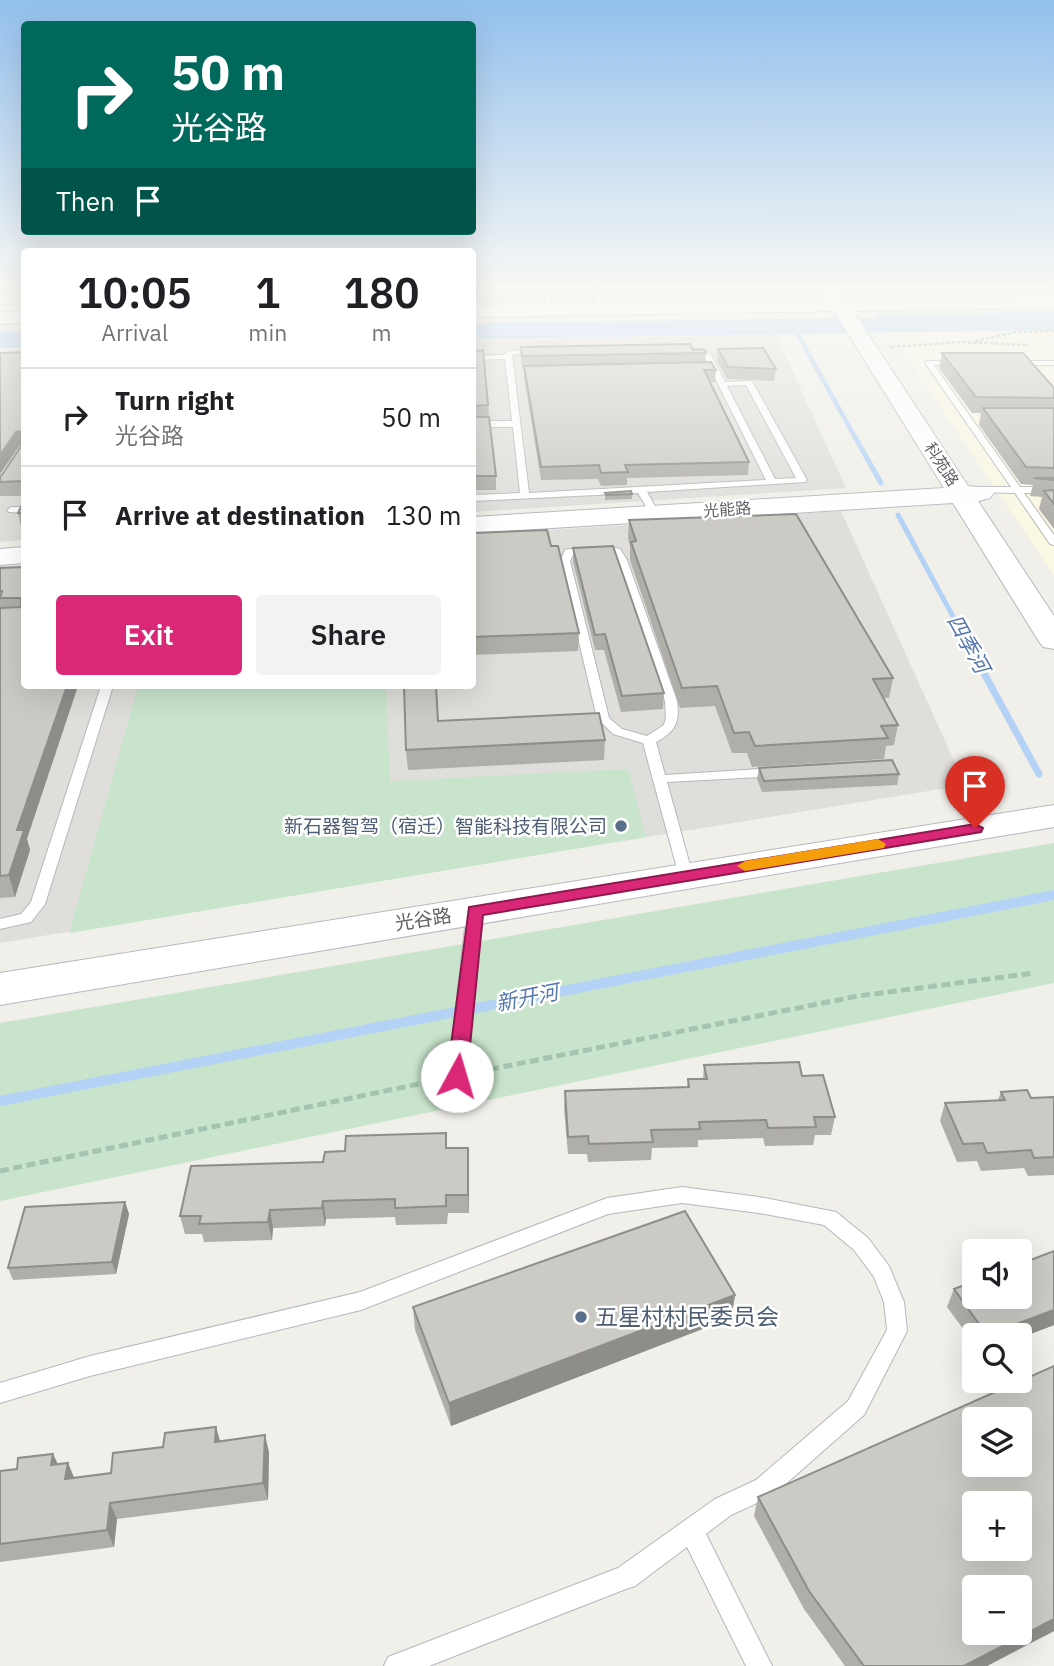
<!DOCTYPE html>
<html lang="en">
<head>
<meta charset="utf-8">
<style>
	:root { --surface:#fff; --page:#f2f2f2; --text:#202124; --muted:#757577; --line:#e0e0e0; --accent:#db2777 }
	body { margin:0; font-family:"IBM Plex Sans","Noto Sans SC",sans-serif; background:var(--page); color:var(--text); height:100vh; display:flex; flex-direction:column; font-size:26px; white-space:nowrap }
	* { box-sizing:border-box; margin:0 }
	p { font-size:23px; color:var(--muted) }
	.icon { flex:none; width:38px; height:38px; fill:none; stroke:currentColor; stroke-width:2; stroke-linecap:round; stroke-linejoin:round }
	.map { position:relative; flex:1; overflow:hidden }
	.side { position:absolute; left:21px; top:248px; width:455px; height:441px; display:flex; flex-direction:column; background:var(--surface); border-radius:7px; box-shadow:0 7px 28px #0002 }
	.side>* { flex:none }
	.hud { position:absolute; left:21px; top:21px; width:455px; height:214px; border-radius:7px; box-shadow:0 7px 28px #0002; background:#00695c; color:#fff; overflow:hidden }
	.controls { position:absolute; left:962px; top:1239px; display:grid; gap:14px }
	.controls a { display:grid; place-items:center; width:70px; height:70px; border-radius:7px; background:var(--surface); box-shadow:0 7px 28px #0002; font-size:35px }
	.pin { position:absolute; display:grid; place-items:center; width:60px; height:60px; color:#fff; margin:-72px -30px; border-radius:50% 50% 50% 0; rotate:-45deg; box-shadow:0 0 7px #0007 }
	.pin .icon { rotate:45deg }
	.me { position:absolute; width:77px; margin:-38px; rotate:6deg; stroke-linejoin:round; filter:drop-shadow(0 0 5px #0008) }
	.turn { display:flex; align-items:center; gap:24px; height:147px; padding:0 35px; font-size:32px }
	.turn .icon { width:91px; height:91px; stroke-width:2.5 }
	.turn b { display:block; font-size:49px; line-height:60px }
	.then { display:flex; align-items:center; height:66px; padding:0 35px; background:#0003; gap:14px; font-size:26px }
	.eta { display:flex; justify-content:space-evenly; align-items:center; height:119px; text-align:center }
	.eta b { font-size:42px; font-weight:600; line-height:49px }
	.cta { display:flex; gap:14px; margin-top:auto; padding:14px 35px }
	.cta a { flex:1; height:80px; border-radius:7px; background:var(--accent); color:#fff; font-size:28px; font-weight:600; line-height:80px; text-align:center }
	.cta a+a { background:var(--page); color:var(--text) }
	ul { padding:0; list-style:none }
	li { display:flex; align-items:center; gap:21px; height:98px; padding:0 35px; border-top:2px solid var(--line) }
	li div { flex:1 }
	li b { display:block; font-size:26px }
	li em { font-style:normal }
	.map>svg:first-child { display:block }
	.commercial { fill:#faf7e3 }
	.industrial { fill:#dfdeda }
	.green { fill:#c9e4cc }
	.water { fill:#b4d2f5 }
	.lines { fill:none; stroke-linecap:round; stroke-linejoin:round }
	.stream-far3 { stroke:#b4d2f5; stroke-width:4.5 }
	.stream-far2 { stroke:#b4d2f5; stroke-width:5 }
	.stream-far1 { stroke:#b4d2f5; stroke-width:7 }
	.stream { stroke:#b4d2f5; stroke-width:10 }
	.river { fill:#b4d2f5; fill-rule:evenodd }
	.lane-casing { stroke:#b5b7bb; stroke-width:2 }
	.secondary-casing { stroke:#b7b9be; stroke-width:2 }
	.path-far1 { stroke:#a3c4b0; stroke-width:2.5; stroke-dasharray:3.5 2; stroke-linecap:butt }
	.path { stroke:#a3c4b0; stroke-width:5; stroke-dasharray:9 4.5; stroke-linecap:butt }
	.lane { fill:#fff; fill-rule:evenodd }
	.secondary { fill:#fff; fill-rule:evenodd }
	.wall { fill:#afaea9 }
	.shaded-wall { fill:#8e8d8a }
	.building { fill:#cbcac5; stroke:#8e8d8a; stroke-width:2; fill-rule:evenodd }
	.route { fill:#db2777; stroke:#8e194d; stroke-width:2 }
	.slow { fill:#f59e0b }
	.service-dot { fill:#5c6f8a; stroke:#fff; stroke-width:2.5 }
	.labels { text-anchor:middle; stroke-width:5; stroke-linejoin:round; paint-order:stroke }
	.far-street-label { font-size:16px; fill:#606267; stroke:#fff }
	.service-label { font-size:19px; fill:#4e5e75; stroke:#fff; text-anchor:end }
	.street-label { font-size:19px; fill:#606267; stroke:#fff }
	.water-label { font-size:21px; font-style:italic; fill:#5477ae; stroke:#fff }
	.near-service-label { font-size:23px; fill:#4e5e75; stroke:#fff; text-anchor:start }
</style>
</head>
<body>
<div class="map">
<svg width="1054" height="1666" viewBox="0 0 1054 1666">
	<rect width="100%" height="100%" fill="#f0efe9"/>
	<polygon class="commercial" points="1054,329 1054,576 890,332"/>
	<g class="industrial">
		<polygon points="472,288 807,288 811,294 807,298 797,299 473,303"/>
		<polygon points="866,288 1054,288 1054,293 871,295"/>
		<polygon points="776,335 846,488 473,512 473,340"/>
		<polygon points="0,354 24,354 24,540 0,542"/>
		<polygon points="841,511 965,785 0,943 0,566 24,565 24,686 472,686 473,535"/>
	</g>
	<g class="green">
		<polygon points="138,686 386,686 390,781 628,769 646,837 69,933"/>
		<polygon points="1054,843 1054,983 0,1201 0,1023"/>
	</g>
	<polygon class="water" points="1054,312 1054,329 890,332 876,314"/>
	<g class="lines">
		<polyline class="stream-far3" points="793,326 856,439"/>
		<g class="stream-far2">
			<polyline points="855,437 881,483"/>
			<polyline points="898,515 963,635"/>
		</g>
		<polyline class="stream-far1" points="962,633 1039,774"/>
		<polyline class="stream" points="0,1101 1054,895"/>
		<g class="river">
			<polygon points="1054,316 1054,330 472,339 472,323"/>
			<polygon points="24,331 24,347 0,348 0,332"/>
		</g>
		<g class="lane-casing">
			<g id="lane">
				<polygon points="543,288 549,288 553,311 548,310"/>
				<polygon points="593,288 599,288 604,310 599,309"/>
				<polygon points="24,300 24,304 0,305 0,301"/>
				<path d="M689,347L710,353L725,382L752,381L807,480L805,482L647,492L659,513L654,516L651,515L638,493L472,501V495L520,493L513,427H472V421H512L505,359L472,360V356L504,355L508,351L540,349L544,351L512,355L529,493L766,480L704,356L686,351L685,349ZM746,385L796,478L775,479L727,386Z"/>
				<polygon points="926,361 961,361 962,363 958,365 934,365 1020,487 1054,487 1054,493 1024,493 1054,535 1054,545 1050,544 1015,493 975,492 973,490 978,487 1011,487 925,363"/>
				<polygon points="1013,361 1054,361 1054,365 1010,365 1009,363"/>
				<polygon points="12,507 24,507 24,513 9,512 7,510"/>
				<path d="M616,548L620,549L627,560L677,701C680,723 675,732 656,742L665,775L777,768L784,772L777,776L667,782L693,876L686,881L679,876L643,743L613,734L597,718L560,561L565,550L569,549ZM613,554L665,701L666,717L664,725L647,736L622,729L609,718L570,561L573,555Z"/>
				<polygon points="101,686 113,686 45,904 31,922 0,929 0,919 21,914 31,902"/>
				<polygon points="475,906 483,911 466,1076 463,1081 457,1083 451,1081 448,1076 467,911"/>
				<polygon points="682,1187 759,1197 836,1212 868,1238 889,1266 904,1302 907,1331 864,1415 772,1496 731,1515 706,1534 772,1666 746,1666 687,1547 635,1586 626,1589 429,1666 384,1666 388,1657 618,1568 715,1499 756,1480 848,1401 887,1330 884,1302 874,1277 854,1250 824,1225 759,1213 682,1203 608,1214 361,1310 90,1376 0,1403 0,1383 90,1356 360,1292 607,1198"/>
			</g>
		</g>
		<g class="secondary-casing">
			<g id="secondary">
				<polygon points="820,288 838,288 846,300 1054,296 1054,308 853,311 968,486 990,488 994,493 990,498 978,501 1054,616 1054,649 1043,647 1038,640 953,503 472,533 472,517 944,488 834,311 472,317 472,305 827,300"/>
				<polygon points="24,311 24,323 0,324 0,312"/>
				<polygon points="24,547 24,563 0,565 0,549"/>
				<polygon points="1054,805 1054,827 0,1005 0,973"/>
			</g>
		</g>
		<g class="path-far1">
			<polyline points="975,341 1016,332 1054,331"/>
			<polyline points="891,347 962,342 1029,345"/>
		</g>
		<g class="path">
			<polyline points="477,1072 858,996 1034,973"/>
			<polyline points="0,1171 438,1080"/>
		</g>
		<use href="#lane" class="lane"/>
		<use href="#secondary" class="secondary"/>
	</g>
	<g class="wall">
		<rect x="0" y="288" width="24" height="7"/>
		<polygon points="472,288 477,288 478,297 472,297"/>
		<polygon points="521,347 693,350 706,353 705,362 716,370 715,382 710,382 749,462 748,475 627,478 627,485 601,486 598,479 541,480 524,377 524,368 522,368 521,359"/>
		<polygon points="718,349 776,369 774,381 727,379 717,361"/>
		<polygon points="472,351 488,405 489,417 496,476 496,490 472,490"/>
		<polygon points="24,352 24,496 0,496 0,476 2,475 22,445 19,446 0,474 0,353"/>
		<polygon points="942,353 1054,398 1054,529 1039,509 1042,497 1030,496 1033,485 1021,484 979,425 981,413 972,413 939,368"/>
		<polygon points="605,493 632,494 632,499 605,500"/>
		<polygon points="24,501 24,527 21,527 18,513"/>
		<polygon points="629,520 893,678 889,698 883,698 898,725 894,745 886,746 884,759 752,767 747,753 732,753 715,706 680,708 630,560 630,546 628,538"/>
		<polygon points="472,533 551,546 579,633 578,651 472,655"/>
		<polygon points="573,548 664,693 663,709 621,712 604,650 595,650 573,562"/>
		<polygon points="24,567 27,839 30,850 15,897 0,898 0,568"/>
		<polygon points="438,721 605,740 604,760 408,770 406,750"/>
		<polygon points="759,768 899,774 897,785 762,792 757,779"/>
		<polygon points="704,1065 802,1076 835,1117 831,1135 815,1135 813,1145 765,1146 763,1138 698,1140 698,1147 652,1148 651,1160 588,1162 587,1154 568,1154 564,1109 565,1091 687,1087 688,1079 703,1079"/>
		<polygon points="1001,1092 1031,1098 1054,1097 1054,1175 1028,1176 1024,1168 981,1171 977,1161 957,1162 940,1121 945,1103 998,1100"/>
		<polygon points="446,1133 447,1148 469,1166 469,1213 448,1213 447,1224 396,1225 395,1217 326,1219 325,1226 273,1228 272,1240 204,1242 202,1234 185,1234 180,1216 323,1162 345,1151"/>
		<polygon points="125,1202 129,1214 116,1274 13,1280 8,1268"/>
		<polygon points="1054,1251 1054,1325 1020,1338 1020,1335 975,1335 975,1345 947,1307 954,1289"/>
		<polygon points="735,1295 731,1318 451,1426 415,1330 413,1307"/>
		<polygon points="1054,1366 1054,1631 987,1666 845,1666 804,1609 754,1516 758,1497"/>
		<polygon points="216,1427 220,1441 269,1452 268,1500 117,1519 114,1547 0,1562 0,1471 17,1469 53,1454 58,1465 68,1463 74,1478 111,1473 163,1447"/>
	</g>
	<g class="shaded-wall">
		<polygon points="22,431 24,444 19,446 0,474 0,455 16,432"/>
		<polygon points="67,686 78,686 27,839 30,850 15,897 9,875 17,830"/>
		<polygon points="468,1148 469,1166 469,1213 468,1195"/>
		<polygon points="323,1201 326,1219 325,1226 322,1208"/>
		<polygon points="125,1202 129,1214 116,1274 112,1262"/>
		<polygon points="270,1210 273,1228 272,1240 268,1222"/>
		<polygon points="735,1295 731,1318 451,1426 449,1403"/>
		<polygon points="1054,1310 1054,1325 1020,1338 1020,1335 990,1335"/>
		<polygon points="216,1427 221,1445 215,1442"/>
		<polygon points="265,1435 269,1452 268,1500 263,1483"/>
		<polygon points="53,1454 61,1471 51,1465"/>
		<polygon points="68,1463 75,1480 65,1479"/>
		<polygon points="110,1503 117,1519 114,1547 107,1530"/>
		<polygon points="1054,1619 1054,1631 987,1666 964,1666"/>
	</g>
	<g class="building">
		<polygon points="690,344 693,350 704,349 706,353 522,356 521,347"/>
		<polygon points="763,348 776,369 728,367 718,349"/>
		<polygon points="483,350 488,405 472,406 472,351"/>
		<polygon points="24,352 24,481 0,482 0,476 2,475 23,443 22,431 16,432 0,455 0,353"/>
		<polygon points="942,353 1023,353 1054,388 1054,398 976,397"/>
		<polygon points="711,362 716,370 704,370 749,462 625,465 628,472 601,473 599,465 541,467 524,366"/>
		<polygon points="983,408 1054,408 1054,468 1026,467"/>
		<polygon points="472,417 489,417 496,476 472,476"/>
		<polygon points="1034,478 1054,478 1054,480"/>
		<polygon points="1054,490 1054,504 1044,491"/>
		<polygon points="631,491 632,494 606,495 605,493"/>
		<polygon points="24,501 24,513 18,513"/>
		<polygon points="796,514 893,678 873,679 898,725 881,726 888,738 755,746 749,732 734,733 717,686 682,688 631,542 636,541 629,520"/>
		<polygon points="547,530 551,546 558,546 579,633 472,637 472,533"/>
		<polygon points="613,546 664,693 622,696 605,634 595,635 573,548"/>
		<polygon points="24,567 24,686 67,686 17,830 24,830 9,875 0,876 0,608 21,607 21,598 0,598 2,591 0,591 0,568"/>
		<polygon points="404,686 436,686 438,721 599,713 605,740 406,750"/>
		<polygon points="892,760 899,774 764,781 759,768"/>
		<polygon points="799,1062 802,1076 823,1075 835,1117 814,1117 816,1127 768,1128 766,1120 699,1122 700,1129 651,1130 653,1142 589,1144 588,1136 568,1137 565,1091 689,1087 688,1079 707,1079 704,1065"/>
		<polygon points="1027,1090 1031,1098 1054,1097 1054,1157 1034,1158 1031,1150 987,1153 983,1143 963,1144 945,1103 1005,1100 1001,1092"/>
		<polygon points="446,1133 446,1148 468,1148 468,1195 446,1195 446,1206 395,1208 395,1199 323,1201 322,1208 270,1210 268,1222 199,1224 201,1216 180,1216 191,1166 323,1162 325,1152 345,1151 346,1136"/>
		<polygon points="125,1202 112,1262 8,1268 25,1207"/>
		<polygon points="685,1211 735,1295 449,1403 413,1307"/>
		<polygon points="1054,1251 1054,1310 987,1335 954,1289 975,1281 975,1297 1020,1297 1020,1264"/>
		<path d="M1054,1366V1619L964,1666H864L809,1591L758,1497ZM975,1419H1020V1465H975ZM975,1503H1020V1549H975ZM975,1587H1020V1633H975Z"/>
		<polygon points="216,1427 215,1442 265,1435 263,1483 110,1503 107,1530 0,1544 0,1471 17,1469 18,1458 53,1454 51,1465 68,1463 65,1479 111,1473 113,1453 163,1447 165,1433"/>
	</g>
	<linearGradient id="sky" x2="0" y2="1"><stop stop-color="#93c0ed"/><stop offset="0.55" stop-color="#f8f8f5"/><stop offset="1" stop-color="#f8f8f5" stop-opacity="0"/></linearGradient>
	<rect width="1054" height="521" fill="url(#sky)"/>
	<polygon class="route" points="975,824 983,828 981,832 483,915 467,1076 464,1081 457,1083 450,1081 447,1076 469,907"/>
	<polygon class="slow" points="878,839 886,844 884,848 745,871 737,866 745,861"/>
	<g class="service-dot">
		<circle cx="621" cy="826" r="7"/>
		<circle cx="581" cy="1317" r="7"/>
	</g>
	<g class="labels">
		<g class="far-street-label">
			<text transform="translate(942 464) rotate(57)" y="6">科苑路</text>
			<text transform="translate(727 509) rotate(-4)" y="6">光能路</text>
		</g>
		<g class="service-label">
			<text x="607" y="833">新石器智驾（宿迁）智能科技有限公司</text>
		</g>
		<g class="street-label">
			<text transform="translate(423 919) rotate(-9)" y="7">光谷路</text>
		</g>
		<g class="water-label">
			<text transform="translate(968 644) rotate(61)" y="7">四季河</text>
			<text transform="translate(527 998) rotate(-11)" y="7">新开河</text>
		</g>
		<g class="near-service-label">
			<text x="595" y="1325">五星村村民委员会</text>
		</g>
	</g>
</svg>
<div class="controls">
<a><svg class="icon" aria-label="sound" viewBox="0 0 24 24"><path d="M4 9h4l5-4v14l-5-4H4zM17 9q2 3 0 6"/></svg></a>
<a><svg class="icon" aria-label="search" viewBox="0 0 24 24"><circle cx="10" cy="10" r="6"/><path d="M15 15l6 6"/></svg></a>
<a><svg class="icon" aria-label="layers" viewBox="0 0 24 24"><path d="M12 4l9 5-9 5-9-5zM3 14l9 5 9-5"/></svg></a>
<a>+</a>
<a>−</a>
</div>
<div class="pin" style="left:975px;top:828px;background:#d93025"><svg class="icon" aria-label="arrive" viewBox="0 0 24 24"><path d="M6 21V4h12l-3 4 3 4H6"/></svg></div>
<svg class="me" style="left:457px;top:1076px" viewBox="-20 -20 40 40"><circle r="19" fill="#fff"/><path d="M0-13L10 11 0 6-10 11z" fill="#db2777"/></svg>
<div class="hud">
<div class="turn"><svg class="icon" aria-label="right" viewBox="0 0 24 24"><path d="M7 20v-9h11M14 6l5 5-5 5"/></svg><div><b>50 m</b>光谷路</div></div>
<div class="then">Then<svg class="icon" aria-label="arrive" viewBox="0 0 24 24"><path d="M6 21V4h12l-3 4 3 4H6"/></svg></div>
</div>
<section class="side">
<div class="eta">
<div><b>10:05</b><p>Arrival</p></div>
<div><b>1</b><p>min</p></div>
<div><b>180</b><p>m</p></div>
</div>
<ul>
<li><svg class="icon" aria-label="right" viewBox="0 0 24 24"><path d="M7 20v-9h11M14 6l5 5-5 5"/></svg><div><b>Turn right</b><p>光谷路</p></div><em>50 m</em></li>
<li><svg class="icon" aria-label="arrive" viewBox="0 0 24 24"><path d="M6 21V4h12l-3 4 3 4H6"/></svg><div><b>Arrive at destination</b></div><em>130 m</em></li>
</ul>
<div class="cta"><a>Exit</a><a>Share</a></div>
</section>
</div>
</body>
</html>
